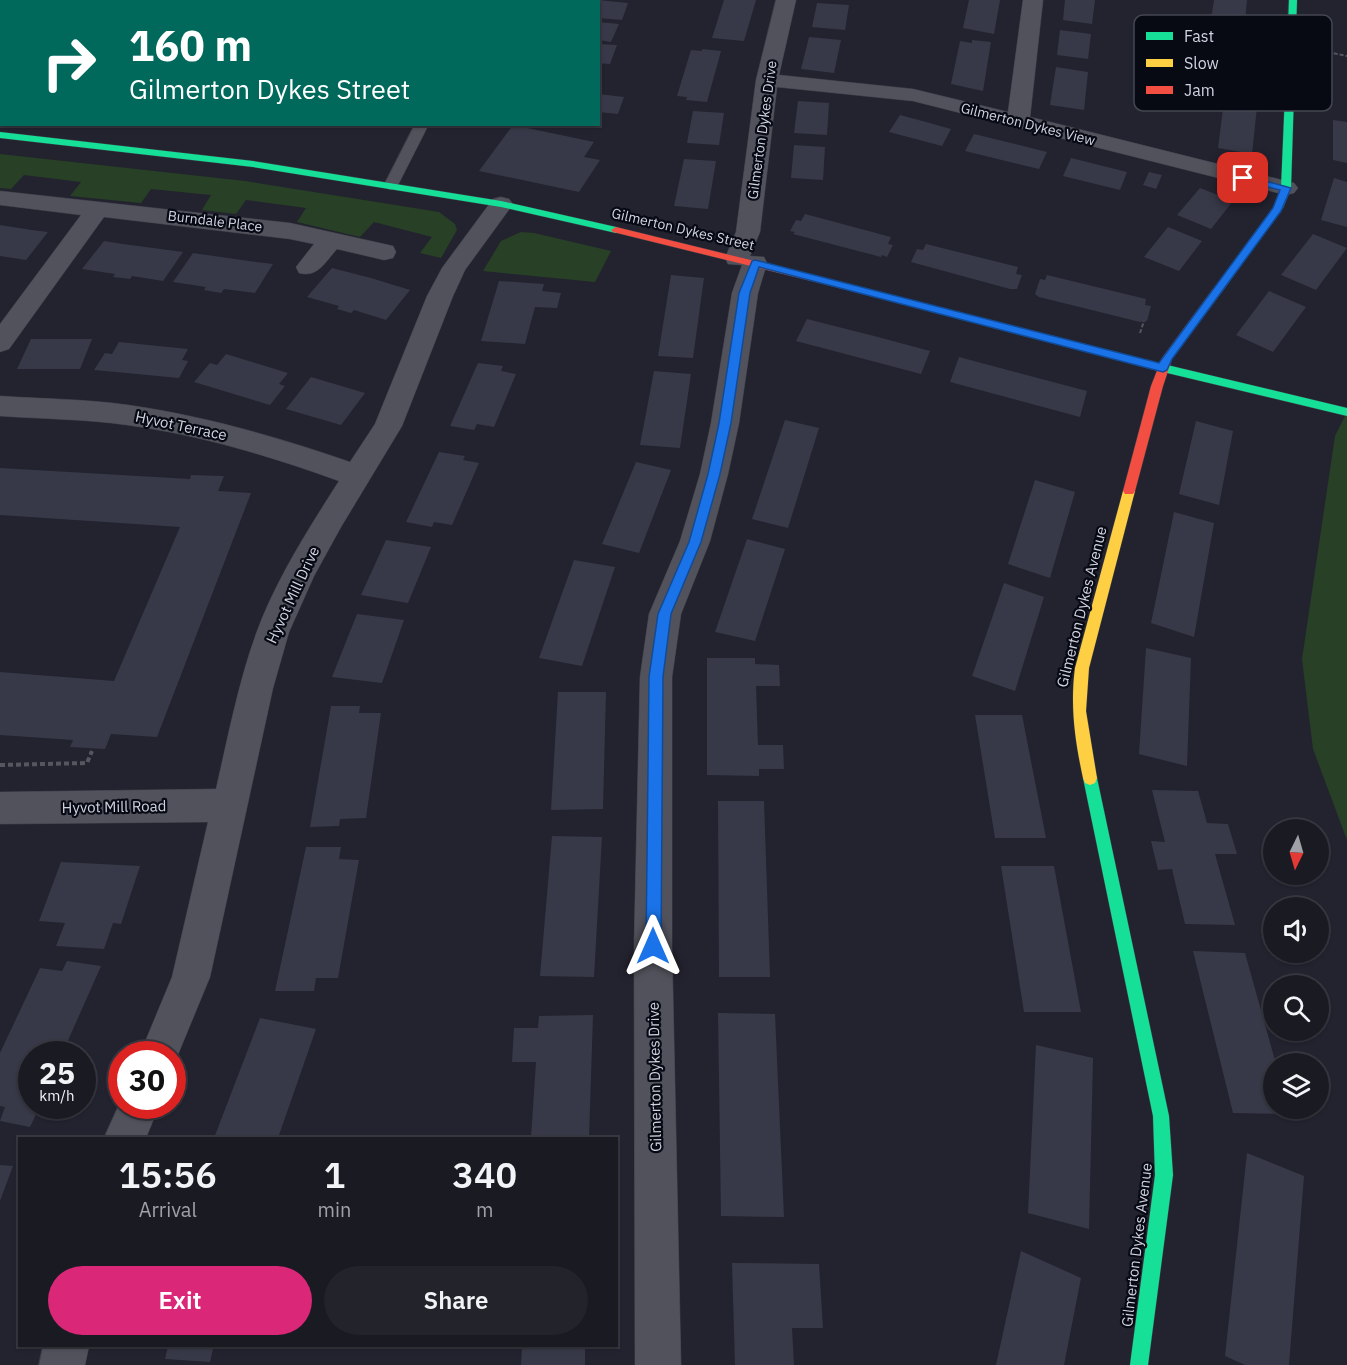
<!DOCTYPE html>
<html lang="en">
<head>
<meta charset="utf-8">
<style>
	:root { --surface:#1a1a23; --page:#23232b; --text:#f1f3f6; --muted:#9fa1a6; --line:#383841; --accent:#db2777 }
	body { margin:0; font-family:"IBM Plex Sans",sans-serif; background:var(--page); color:var(--text); height:100vh; display:flex; flex-direction:column; font-size:22px; white-space:nowrap }
	* { box-sizing:border-box; margin:0 }
	p { font-size:20px; color:var(--muted) }
	.icon { flex:none; width:33px; height:33px; fill:none; stroke:currentColor; stroke-width:2; stroke-linecap:round; stroke-linejoin:round }
	.map { position:relative; flex:1; overflow:hidden }
	.sheet { position:absolute; left:18px; top:1137px; width:600px; height:210px; display:flex; flex-direction:column; background:var(--surface); border-radius:0px; box-shadow:0 2px 4px #0004,0 0 0 2px var(--line) }
	.sheet>* { flex:none }
	.guide { position:absolute; left:0px; top:0px; width:600px; height:126px; box-shadow:0 2px 4px #0004,0 0 0 2px var(--line); background:#00695c; color:#fff; overflow:hidden }
	.needle { width:39px; rotate:185deg }
	.fabs { position:absolute; left:1263px; top:819px; display:grid; gap:12px }
	.fabs a { display:grid; place-items:center; width:66px; height:66px; border-radius:50%; background:var(--surface); box-shadow:0 2px 4px #0004,0 0 0 2px var(--line); font-size:30px }
	.speed { position:absolute; left:18px; top:1041px; display:flex; gap:12px; font-size:30px; font-weight:700; text-align:center }
	.speed>* { display:grid; place-content:center; width:78px; height:78px; border-radius:50%; background:var(--surface); box-shadow:0 2px 4px #0004,0 0 0 2px var(--line); line-height:1 }
	.speed small { font-size:15px; font-weight:400 }
	.speed .limit { border:9px solid #d22; background:#fff; color:#111 }
	.pin { position:absolute; display:grid; place-items:center; width:51px; height:51px; color:#fff; margin:-26px; border-radius:12px; box-shadow:0 3px 9px #0006 }
	.me { position:absolute; width:66px; margin:-33px; rotate:0deg; stroke-linejoin:round; filter:drop-shadow(0 0 4px #0008) }
	.turn { display:flex; align-items:center; gap:21px; height:126px; padding:0 30px; font-size:27px }
	.turn .icon { width:78px; height:78px; stroke-width:2.5 }
	.turn b { display:block; font-size:42px; line-height:51px }
	.eta { display:flex; justify-content:space-evenly; align-items:center; height:102px; text-align:center }
	.eta b { font-size:36px; font-weight:600; line-height:42px }
	.primary-button { display:flex; gap:12px; margin-top:auto; padding:12px 30px }
	.primary-button a { flex:1; height:69px; border-radius:36px; background:var(--accent); color:#fff; font-size:24px; font-weight:600; line-height:69px; text-align:center }
	.primary-button a+a { background:var(--page); color:var(--text) }
	.map>svg:first-child { display:block }
	.green { fill:#284025 }
	.building { fill:#373948 }
	.lines { fill:none; stroke-linecap:round; stroke-linejoin:round }
	.lane-casing { stroke:#3c3e48; stroke-width:1 }
	.street-casing { stroke:#3c3e48; stroke-width:1 }
	.fast-casing { stroke:#3c3e48; stroke-width:1 }
	.slow-casing { stroke:#3c3e48; stroke-width:1 }
	.jam-casing { stroke:#3c3e48; stroke-width:1 }
	.path-far1 { stroke:#55575f; stroke-width:2; stroke-dasharray:4 2; stroke-linecap:butt }
	.path { stroke:#55575f; stroke-width:4; stroke-dasharray:5 3; stroke-linecap:butt }
	.lane { fill:#51525b; fill-rule:evenodd }
	.street { fill:#51525b; fill-rule:evenodd }
	.fast { fill:#16e098; fill-rule:evenodd }
	.slow { fill:#ffcf43; fill-rule:evenodd }
	.jam { fill:#f24e42; fill-rule:evenodd }
	.route { fill:#1a73e8; stroke:#114b97; stroke-width:1.5 }
	.labels { text-anchor:middle; stroke-width:4.5; stroke-linejoin:round; paint-order:stroke }
	.far-street-label { font-size:14px; fill:#d0d4e2; stroke:#080a13 }
	.street-label { font-size:15px; fill:#d0d4e2; stroke:#080a13 }
	.key { fill:#080a13; stroke:#444751; stroke-width:1.5 }
	.key-label { font-size:16px; fill:#d0d4e2 }
</style>
</head>
<body>
<div class="map">
<svg width="1347" height="1365" viewBox="0 0 1347 1365">
	<rect width="100%" height="100%" fill="#22232f"/>
	<g class="green">
		<polygon points="0,154 245,181 439,212 455,224 457,230 441,258 420,253 432,237 374,222 360,237 297,222 306,208 246,200 236,214 202,210 211,195 151,189 141,203 70,196 81,182 24,175 11,189 0,188"/>
		<polygon points="521,232 534,233 611,251 595,282 483,271 501,241"/>
		<polygon points="1347,412 1347,840 1313,749 1302,659 1335,436"/>
	</g>
	<g class="building">
		<polygon points="598,0 628,3 622,20 598,18"/>
		<polygon points="724,0 756,0 744,41 712,38"/>
		<polygon points="969,0 1000,0 994,34 963,28"/>
		<polygon points="1065,0 1095,0 1092,24 1063,20"/>
		<polygon points="1214,0 1247,0 1244,32 1226,31 1225,37 1206,34 1207,27 1223,30 1223,28 1210,26"/>
		<polygon points="817,3 849,5 845,30 812,27"/>
		<polygon points="598,22 619,24 611,42 598,40"/>
		<polygon points="1060,30 1091,34 1088,59 1057,55"/>
		<polygon points="809,37 841,40 834,73 801,69"/>
		<polygon points="972,40 991,42 983,91 951,84 960,41 972,43"/>
		<polygon points="598,44 617,45 610,64 598,63"/>
		<polygon points="702,49 721,51 707,102 686,100 687,97 677,96 691,50 702,51"/>
		<polygon points="1056,67 1088,72 1084,110 1050,105"/>
		<polygon points="598,94 624,97 618,114 598,112"/>
		<polygon points="798,101 829,103 827,135 794,133"/>
		<polygon points="1224,101 1257,107 1252,154 1218,148"/>
		<polygon points="693,111 724,113 719,145 687,143"/>
		<polygon points="900,115 926,122 951,129 942,146 889,132"/>
		<polygon points="1333,120 1347,122 1347,163 1333,160"/>
		<polygon points="513,125 594,142 584,157 600,160 579,192 479,171"/>
		<polygon points="974,134 1011,143 1047,152 1039,169 965,151"/>
		<polygon points="794,145 825,147 823,180 791,178"/>
		<polygon points="1071,158 1127,172 1120,190 1063,176"/>
		<polygon points="684,159 716,161 708,209 674,206"/>
		<polygon points="1149,172 1162,175 1156,189 1143,185"/>
		<polygon points="1334,178 1347,182 1347,227 1321,220"/>
		<polygon points="1200,188 1233,201 1211,229 1177,215"/>
		<polygon points="805,214 891,237 888,244 893,245 887,257 882,255 881,257 793,234 795,232 790,231 796,220 801,221"/>
		<polygon points="0,225 32,230 48,232 26,260 0,256"/>
		<polygon points="1168,227 1202,241 1179,271 1144,257"/>
		<polygon points="1313,234 1347,248 1316,290 1281,275"/>
		<polygon points="104,241 123,244 183,252 163,281 132,276 130,279 113,277 115,274 82,269"/>
		<polygon points="926,244 1018,267 1016,274 1022,275 1017,289 1010,289 911,262 917,249 923,250"/>
		<polygon points="193,253 256,262 273,264 255,293 224,289 221,293 204,290 206,287 173,282"/>
		<polygon points="332,268 371,278 410,290 386,320 354,310 351,313 337,309 339,306 307,297"/>
		<polygon points="671,275 704,278 693,358 658,356"/>
		<polygon points="1047,275 1146,299 1145,305 1151,306 1147,321 1140,322 1039,297 1035,294 1040,279 1045,280"/>
		<polygon points="499,281 544,284 542,291 561,293 557,308 535,307 525,344 481,341"/>
		<polygon points="1269,291 1306,307 1273,352 1236,335"/>
		<polygon points="807,319 874,336 930,351 921,374 796,341"/>
		<polygon points="31,339 92,339 80,369 17,369"/>
		<polygon points="119,342 188,349 182,360 188,361 179,378 94,370 105,353 112,354"/>
		<polygon points="226,354 288,373 279,384 285,386 270,405 194,382 210,363 217,365"/>
		<polygon points="959,357 1087,391 1080,417 950,382"/>
		<polygon points="478,363 503,366 501,371 516,374 494,427 477,424 474,430 450,426"/>
		<polygon points="654,371 691,374 680,448 640,445"/>
		<polygon points="311,377 365,393 341,425 286,409"/>
		<polygon points="785,420 819,428 788,528 752,519"/>
		<polygon points="1196,421 1233,431 1219,505 1179,494"/>
		<polygon points="439,452 465,456 463,460 479,463 452,525 434,522 432,527 406,522"/>
		<polygon points="636,462 671,470 639,553 602,544"/>
		<polygon points="0,468 190,479 191,475 224,476 218,491 251,493 157,737 111,734 105,749 70,747 73,740 0,735 0,672 114,681 180,527 0,515"/>
		<polygon points="1035,480 1075,492 1050,578 1008,564"/>
		<polygon points="1174,512 1214,523 1194,637 1151,623"/>
		<polygon points="747,539 785,549 755,641 715,632"/>
		<polygon points="386,540 431,547 408,603 361,595"/>
		<polygon points="574,560 615,567 582,666 539,658"/>
		<polygon points="1004,583 1044,597 1015,691 972,676"/>
		<polygon points="357,614 404,620 382,683 332,677"/>
		<polygon points="1146,648 1191,658 1187,766 1139,754"/>
		<polygon points="707,658 755,658 755,664 779,665 780,686 756,686 758,745 783,745 784,769 759,769 759,776 707,775"/>
		<polygon points="558,692 606,692 603,809 551,810"/>
		<polygon points="331,706 360,706 359,713 381,713 366,818 340,819 339,826 310,827"/>
		<polygon points="975,715 1022,715 1046,838 995,838"/>
		<polygon points="1152,790 1198,791 1207,823 1228,824 1237,854 1215,854 1235,925 1185,924 1172,869 1158,870 1151,841 1165,842"/>
		<polygon points="718,801 764,801 770,977 719,977"/>
		<polygon points="552,836 602,837 594,977 540,976"/>
		<polygon points="306,847 341,847 339,859 359,860 338,978 316,978 314,991 275,991"/>
		<polygon points="61,862 140,866 121,924 113,923 104,949 56,946 65,923 39,921"/>
		<polygon points="1001,866 1054,866 1081,1012 1024,1012"/>
		<polygon points="1193,951 1245,953 1276,1064 1274,1064 1274,1108 1289,1108 1290,1114 1233,1113"/>
		<polygon points="67,961 101,966 62,1054 32,1054 32,1106 40,1106 30,1127 0,1121 5,1107 0,1106 0,1053 40,968 62,971"/>
		<polygon points="718,1013 775,1014 784,1217 721,1216"/>
		<polygon points="593,1015 589,1138 531,1138 536,1062 512,1062 514,1028 538,1028 539,1016"/>
		<polygon points="260,1018 316,1029 278,1138 214,1138"/>
		<polygon points="1036,1045 1093,1058 1089,1229 1028,1213"/>
		<polygon points="1247,1153 1304,1176 1289,1365 1245,1365 1225,1356"/>
		<polygon points="0,1165 13,1166 0,1201"/>
		<polygon points="1021,1251 1081,1278 1064,1365 996,1365"/>
		<polygon points="732,1263 819,1264 823,1328 792,1328 794,1365 735,1365"/>
		<polygon points="168,1346 239,1346 238,1349 213,1349 210,1362 165,1359"/>
		<polygon points="522,1346 585,1346 585,1365 521,1365"/>
	</g>
	<g class="lines">
		<g class="lane-casing">
			<polygon id="lane" points="415,124 429,124 398,185 391,190 386,188 384,185"/>
		</g>
		<g class="street-casing">
			<g id="street">
				<polygon points="412,0 433,0 411,2"/>
				<polygon points="548,0 568,0 547,2"/>
				<polygon points="776,0 796,0 779,75 913,89 1008,112 1023,0 1043,0 1030,117 1294,183 1298,188 1294,193 1286,195 913,101 777,87 760,232 750,256 764,257 767,263 758,293 739,423 728,474 710,541 681,614 672,677 672,946 681,1365 635,1365 634,946 640,677 649,614 680,541 700,474 711,423 732,293 742,265 728,264 725,258 736,232 756,80"/>
				<path d="M0,191L290,223L393,246L396,252L393,258L384,260L337,249C325,262 318,278 299,273L296,267L314,244L290,239L104,217L9,349L0,352V324L81,215L0,205Z"/>
				<path d="M501,197L509,199L513,204L465,270L453,296L402,426L341,527L314,576L289,632L273,688L210,977L172,1069V1054H140L172,977L208,822L0,824V792L216,789C228,737 238,684 256,634C275,581 309,528 339,481C270,456 200,435 127,425C85,419 42,419 0,416V396C43,399 86,399 128,405C204,416 278,437 350,462L375,424L427,296L442,268L493,199Z"/>
				<polygon points="122,1098 122,1106 159,1106 146,1138 104,1138"/>
				<polygon points="43,1346 89,1346 85,1365 39,1365"/>
			</g>
		</g>
		<g class="fast-casing">
			<g id="fast">
				<polygon points="1289,0 1297,0 1291,188 1283,208 1221,293 1217,294 1212,291 1273,208 1281,188"/>
				<polygon points="0,132 253,161 501,201 616,227 621,230 616,233 501,207 253,167 0,138"/>
				<polygon points="840,282 1163,364 1347,408 1347,416 1163,372 836,287 835,285"/>
				<polygon points="1090,771 1095,773 1097,778 1169,1116 1173,1175 1148,1365 1130,1365 1155,1175 1153,1116 1083,778 1085,773"/>
			</g>
		</g>
		<g class="slow-casing">
			<path id="slow" d="M1129,486L1135,491L1089,668L1086,711L1097,778L1095,783L1090,785L1085,783L1083,778C1075,741 1070,706 1075,668L1123,491Z"/>
		</g>
		<g class="jam-casing">
			<g id="jam">
				<polygon points="616,227 840,282 845,285 840,288 613,232 611,230"/>
				<polygon points="1217,288 1222,291 1221,293 1172,359 1163,386 1135,491 1133,494 1125,494 1123,491 1151,386 1162,358 1213,289"/>
			</g>
		</g>
		<g class="path-far1">
			<polyline points="1322,51 1347,56"/>
			<polyline points="1140,333 1144,321"/>
		</g>
		<polyline class="path" points="0,765 87,763 92,751"/>
		<use href="#lane" class="lane"/>
		<use href="#street" class="street"/>
		<use href="#fast" class="fast"/>
		<use href="#slow" class="slow"/>
		<use href="#jam" class="jam"/>
	</g>
	<polygon class="route" points="1243,175 1291,188 1281,211 1172,359 1167,370 1163,372 759,267 750,293 731,423 720,474 701,542 671,614 663,677 661,946 659,951 653,953 648,951 646,946 649,677 658,614 689,542 708,474 719,423 739,293 752,261 755,260 1159,363 1273,208 1280,190 1239,180 1238,178"/>
	<g class="labels">
		<g class="far-street-label">
			<text transform="translate(1028 124) rotate(14)" y="5">Gilmerton Dykes View</text>
			<text transform="translate(762 130) rotate(-82)" y="5">Gilmerton Dykes Drive</text>
			<text transform="translate(215 221) rotate(7)" y="5">Burndale Place</text>
			<text transform="translate(683 229) rotate(13)" y="5">Gilmerton Dykes Street</text>
		</g>
		<g class="street-label">
			<text transform="translate(181 426) rotate(12)" y="5">Hyvot Terrace</text>
			<text transform="translate(293 595) rotate(-65)" y="5">Hyvot Mill Drive</text>
			<text transform="translate(1082 607) rotate(-76)" y="5">Gilmerton Dykes Avenue</text>
			<text transform="translate(114 807) rotate(-1)" y="5">Hyvot Mill Road</text>
			<text transform="translate(655 1077) rotate(-91)" y="5">Gilmerton Dykes Drive</text>
			<text transform="translate(1137 1245) rotate(-83)" y="5">Gilmerton Dykes Avenue</text>
		</g>
	</g>
	<rect x="1134" y="15" width="198" height="96" rx="9" class="key"/>
	<rect x="1146" y="32" width="27" height="8" fill="#16e098"/>
	<rect x="1146" y="59" width="27" height="8" fill="#ffcf43"/>
	<rect x="1146" y="86" width="27" height="8" fill="#f24e42"/>
	<g class="key-label">
		<text x="1184" y="42">Fast</text>
		<text x="1184" y="69">Slow</text>
		<text x="1184" y="96">Jam</text>
	</g>
</svg>
<div class="fabs">
<a><svg class="needle" viewBox="-14 -14 28 28"><path d="M0-13l5 13h-10z" fill="#e53935"/><path d="M0 13l5-13h-10z" fill="#9fa1a6"/></svg></a>
<a><svg class="icon" aria-label="sound" viewBox="0 0 24 24"><path d="M4 9h4l5-4v14l-5-4H4zM17 9q2 3 0 6"/></svg></a>
<a><svg class="icon" aria-label="search" viewBox="0 0 24 24"><circle cx="10" cy="10" r="6"/><path d="M15 15l6 6"/></svg></a>
<a><svg class="icon" aria-label="layers" viewBox="0 0 24 24"><path d="M12 4l9 5-9 5-9-5zM3 14l9 5 9-5"/></svg></a>
</div>
<div class="speed"><div>25<small>km/h</small></div><div class="limit">30</div></div>
<div class="pin" style="left:1243px;top:178px;background:#d93025"><svg class="icon" aria-label="arrive" viewBox="0 0 24 24"><path d="M6 21V4h12l-3 4 3 4H6"/></svg></div>
<svg class="me" style="left:653px;top:946px" viewBox="-20 -20 40 40"><path d="M0-17L14 15 0 8-14 15z" fill="#1a73e8" stroke="#fff" stroke-width="4"/></svg>
<div class="guide">
<div class="turn"><svg class="icon" aria-label="right" viewBox="0 0 24 24"><path d="M7 20v-9h11M14 6l5 5-5 5"/></svg><div><b>160 m</b>Gilmerton Dykes Street</div></div>
</div>
<section class="sheet">
<div class="eta">
<div><b>15:56</b><p>Arrival</p></div>
<div><b>1</b><p>min</p></div>
<div><b>340</b><p>m</p></div>
</div>
<div class="primary-button"><a>Exit</a><a>Share</a></div>
</section>
</div>
</body>
</html>
